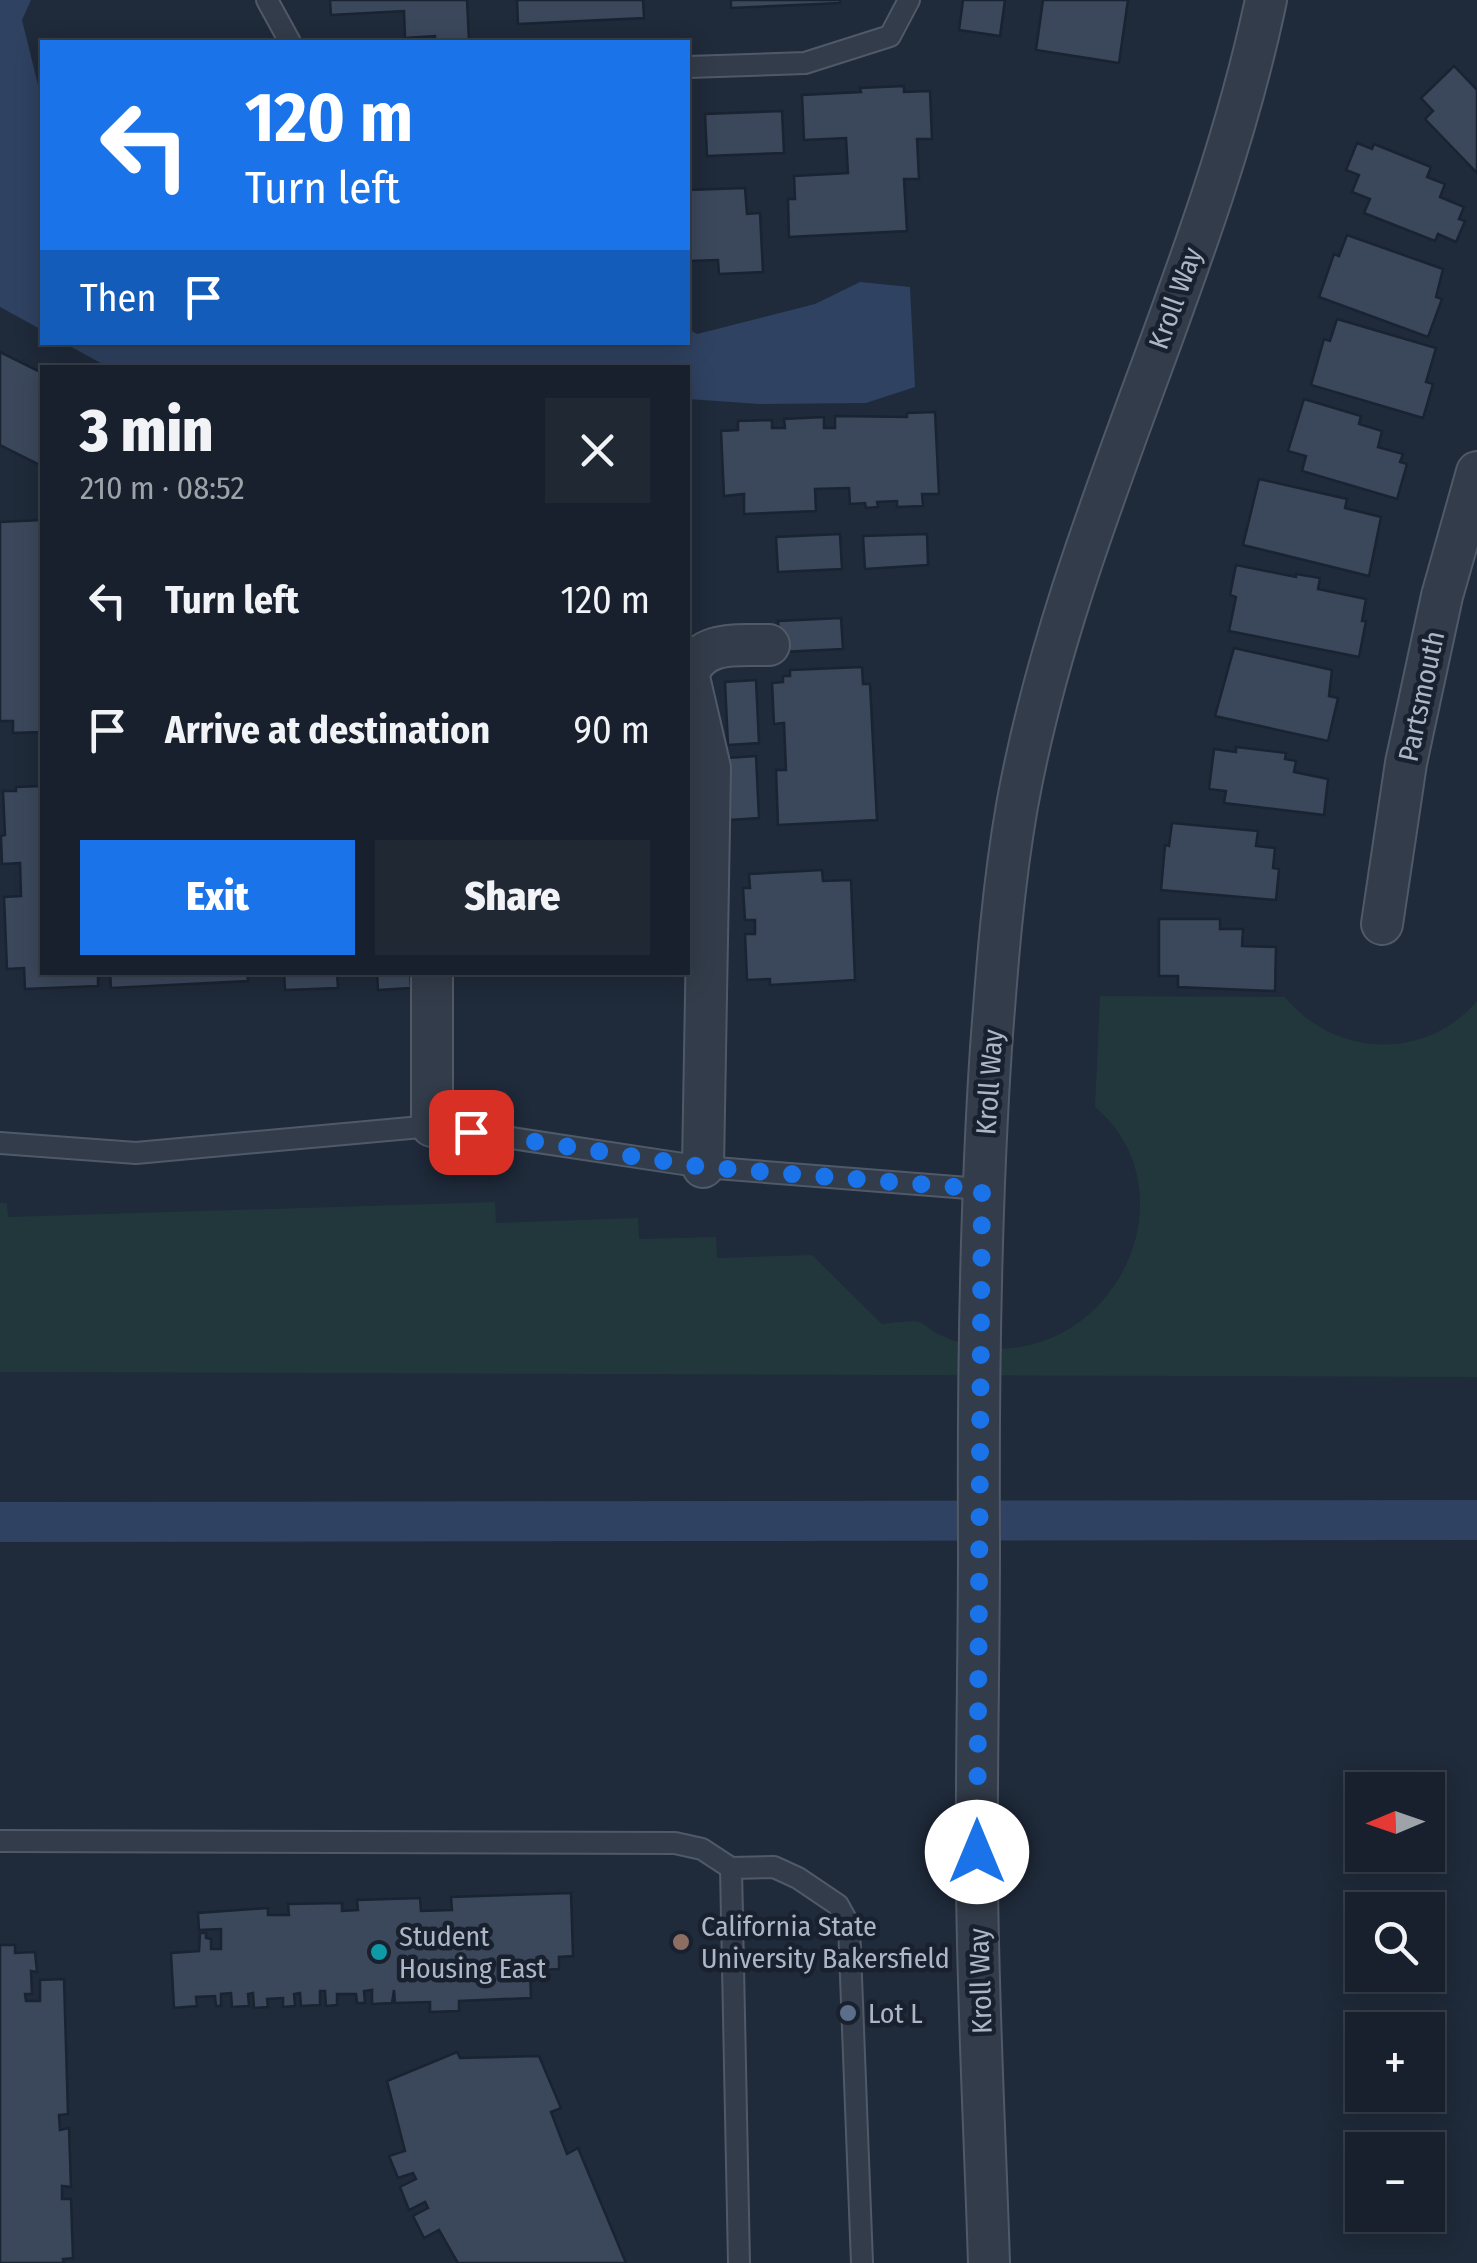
<!DOCTYPE html>
<html lang="en">
<head>
<meta charset="utf-8">
<style>
	:root { --surface:#17202c; --page:#202834; --text:#f1f3f6; --muted:#9ea3a9; --line:#363e48; --accent:#1a73e8 }
	body { margin:0; font-family:"Fira Sans Condensed",sans-serif; background:var(--page); color:var(--text); height:100vh; display:flex; flex-direction:column; font-size:38px; white-space:nowrap }
	* { box-sizing:border-box; margin:0 }
	p { font-size:32px; color:var(--muted) }
	.icon { flex:none; width:55px; height:55px; fill:none; stroke:currentColor; stroke-width:2; stroke-linecap:round; stroke-linejoin:round }
	.map { position:relative; flex:1; overflow:hidden }
	.side { position:absolute; left:40px; top:365px; width:650px; height:610px; display:flex; flex-direction:column; background:var(--surface); border-radius:0px; box-shadow:0 5px 25px #0003,0 0 0 2px var(--line) }
	.side>* { flex:none }
	.guide { position:absolute; left:40px; top:40px; width:650px; height:305px; border-radius:0px; box-shadow:0 5px 25px #0003,0 0 0 2px var(--line); background:#1a73e8; color:#fff; overflow:hidden }
	.needle { width:65px; rotate:268deg }
	.buttons { position:absolute; left:1345px; top:1772px; display:grid; gap:20px }
	.buttons a { display:grid; place-items:center; width:100px; height:100px; border-radius:0px; background:var(--surface); box-shadow:0 5px 25px #0003,0 0 0 2px var(--line); font-size:50px }
	.pin { position:absolute; display:grid; place-items:center; width:85px; height:85px; color:#fff; margin:-42px; border-radius:20px; box-shadow:0 5px 15px #0006 }
	.me { position:absolute; width:110px; margin:-55px; rotate:0deg; stroke-linejoin:round; filter:drop-shadow(0 0 8px #0008) }
	.turn { display:flex; align-items:center; gap:35px; height:210px; padding:0 40px; font-size:45px }
	.turn .icon { width:130px; height:130px; stroke-width:2.5 }
	.turn b { display:block; font-size:70px; line-height:85px }
	.then { display:flex; align-items:center; height:95px; padding:0 40px; background:#0003; gap:20px; font-size:38px }
	.round { display:grid; place-items:center; flex:none; width:105px; height:105px; border-radius:0px; background:var(--page) }
	.overview { display:flex; align-items:center; justify-content:space-between; height:170px; padding:0 40px }
	h1 { font-size:60px; font-weight:800; line-height:75px }
	.primary-button { display:flex; gap:20px; margin-top:auto; padding:20px 40px }
	.primary-button a { flex:1; height:115px; border-radius:0px; background:var(--accent); color:#fff; font-size:40px; font-weight:800; line-height:115px; text-align:center }
	.primary-button a+a { background:var(--page); color:var(--text) }
	ul { padding:0; list-style:none }
	li { display:flex; align-items:center; gap:30px; height:130px; padding:0 40px }
	li div { flex:1 }
	li b { display:block; font-size:38px }
	li em { font-style:normal }
	.map>svg:first-child { display:block }
	.green { fill:#21373b }
	.water { fill:#2f4261 }
	.lines { fill:none; stroke-linecap:round; stroke-linejoin:round }
	.canal { stroke:#2f4261; stroke-width:40 }
	.building { fill:#3b475b; stroke:#1a2331; stroke-width:2.5 }
	.lane-casing { stroke:#505968; stroke-width:24 }
	.street-casing { stroke:#505968; stroke-width:44 }
	.lane { stroke:#333c4a; stroke-width:20 }
	.street { stroke:#333c4a; stroke-width:40 }
	.route { stroke:#1a73e8; stroke-width:18; stroke-dasharray:0 32.4 }
	.education-dot { fill:#8d6e63; stroke:#19212f; stroke-width:4 }
	.culture-dot { fill:#0f9aa8; stroke:#19212f; stroke-width:4 }
	.service-dot { fill:#5c6f8a; stroke:#19212f; stroke-width:4 }
	.labels { text-anchor:middle; stroke-width:9; stroke-linejoin:round; paint-order:stroke }
	.street-label { font-size:28px; fill:#adb6c7; stroke:#19212f }
	.poi-label { font-size:28px; fill:#adb6c7; stroke:#19212f; text-anchor:start }
</style>
</head>
<body>
<div class="map">
<svg width="1477" height="2263" viewBox="0 0 1477 2263">
	<rect width="100%" height="100%" fill="#1f2a3a"/>
	<path class="green" d="M1100,996L1285,997C1334,1057 1425,1062 1477,1001V1377L0,1372V1203H7L8,1217L495,1202L496,1223L638,1218L639,1239L716,1237L717,1258L812,1255L882,1324C892,1323 911,1320 919,1322C925,1324 932,1331 938,1334C963,1346 993,1352 1020,1347C1130,1329 1185,1183 1095,1107Z"/>
	<g class="water">
		<polygon points="0,0 31,0 22,20 42,101 42,330 0,307"/>
		<polygon points="860,282 910,287 915,387 866,403 759,404 688,399 688,368 110,368 64,343 688,342 688,329 697,334 815,304"/>
	</g>
	<g class="lines">
		<polyline class="canal" points="0,1522 1477,1520"/>
	</g>
	<g class="building">
		<polygon points="330,0 467,0 469,41 435,42 435,36 405,38 404,11 331,15"/>
		<polygon points="517,0 643,0 644,18 518,24"/>
		<polygon points="731,0 840,0 840,3 731,8"/>
		<polygon points="963,0 1005,0 1000,36 959,30"/>
		<polygon points="1043,0 1128,0 1119,63 1036,50"/>
		<polygon points="1454,66 1477,90 1477,173 1425,119 1433,111 1421,98"/>
		<polygon points="904,86 904,92 930,91 932,139 917,139 919,179 904,179 907,231 789,237 788,199 795,199 794,176 848,173 846,138 804,140 802,95 861,92 860,88"/>
		<polygon points="782,111 784,153 707,156 705,114"/>
		<polygon points="1357,143 1372,149 1374,144 1431,167 1427,177 1445,184 1440,197 1464,207 1459,219 1465,221 1456,242 1438,234 1435,241 1364,213 1370,199 1352,192 1359,175 1346,170"/>
		<polygon points="745,188 747,214 760,213 763,272 719,274 718,260 688,261 688,190"/>
		<polygon points="1347,235 1443,269 1436,297 1442,299 1428,337 1319,297 1334,254 1339,256"/>
		<polygon points="1337,319 1436,348 1426,382 1433,384 1423,418 1311,385 1324,339 1330,341"/>
		<polygon points="0,352 42,373 42,466 0,445"/>
		<polygon points="1304,399 1361,416 1359,424 1382,431 1378,447 1403,454 1400,462 1407,464 1397,499 1302,471 1306,456 1288,451"/>
		<polygon points="935,412 939,494 922,494 923,506 897,507 897,501 877,502 878,507 866,508 865,503 850,504 849,488 815,489 816,511 744,514 744,494 724,496 721,431 738,430 738,421 772,420 772,428 785,428 784,419 824,417 824,428 835,428 835,416 907,417 907,413"/>
		<polygon points="1259,479 1347,499 1345,508 1381,517 1369,576 1243,545"/>
		<polygon points="42,520 42,732 13,733 13,721 0,721 0,522"/>
		<polygon points="840,534 842,569 778,572 776,537"/>
		<polygon points="927,534 928,565 865,569 863,536"/>
		<polygon points="1236,565 1296,577 1296,574 1320,578 1318,589 1366,599 1362,621 1366,621 1359,657 1229,631 1236,597 1230,595"/>
		<polygon points="841,618 843,649 780,652 778,621"/>
		<polygon points="1234,648 1332,670 1329,696 1338,698 1328,741 1215,716"/>
		<polygon points="862,667 863,684 870,684 877,820 778,825 776,770 786,770 784,723 774,724 772,683 783,682 783,676 790,676 790,670"/>
		<polygon points="756,680 759,743 728,745 725,682"/>
		<polygon points="1236,747 1286,753 1285,759 1296,761 1294,772 1328,779 1324,815 1224,803 1226,791 1209,789 1214,749 1236,752"/>
		<polygon points="756,756 759,818 730,820 727,758"/>
		<polygon points="42,786 42,972 98,972 98,986 25,989 24,968 7,969 4,897 21,896 20,863 2,864 1,836 5,835 3,791 16,791 16,787"/>
		<polygon points="1172,823 1258,831 1256,846 1275,848 1273,868 1279,869 1276,900 1161,890 1165,845 1169,846"/>
		<polygon points="822,870 823,881 851,880 855,980 770,985 770,979 747,980 745,934 755,934 755,920 745,920 743,888 750,888 749,874"/>
		<polygon points="1159,919 1220,919 1220,929 1243,929 1242,946 1276,947 1275,991 1178,987 1178,976 1159,976"/>
		<polygon points="110,972 247,972 248,981 111,988"/>
		<polygon points="284,972 346,972 346,973 337,973 338,988 285,990"/>
		<polygon points="377,972 410,972 411,988 378,990"/>
		<polygon points="571,1893 573,1956 559,1957 559,1969 540,1970 540,1966 530,1966 531,1998 459,2001 459,2011 430,2012 430,2002 395,2003 394,1990 392,2003 372,2004 372,1990 364,1991 365,2003 357,2003 356,1994 337,1994 337,2005 326,2006 325,1991 320,1991 320,2005 301,2006 300,1993 294,1994 295,2006 283,2007 283,1998 267,1999 268,2007 254,2008 253,1993 248,1994 249,2006 232,2007 231,1993 221,1994 221,2006 216,2006 215,1996 196,1997 197,2006 174,2008 171,1953 199,1951 200,1933 206,1933 206,1938 211,1939 211,1949 221,1949 221,1929 199,1930 198,1913 268,1908 268,1915 289,1915 288,1904 342,1903 342,1911 358,1910 357,1900 420,1898 421,1911 452,1910 451,1897"/>
		<polygon points="0,1945 15,1945 15,1953 35,1952 37,1972 31,1971 32,1994 25,1994 26,2001 40,2001 40,1980 64,1979 68,2114 59,2115 60,2130 69,2128 71,2187 62,2186 62,2199 71,2199 73,2258 63,2259 64,2263 0,2263"/>
		<polygon points="457,2052 460,2058 539,2056 561,2108 551,2112 567,2154 578,2148 626,2263 458,2263 439,2230 424,2238 413,2216 428,2208 425,2202 409,2210 400,2187 416,2179 413,2173 398,2178 389,2156 405,2151 387,2081"/>
	</g>
	<g class="lines">
		<g class="lane-casing">
			<g id="lane">
				<polyline points="267,0 290,42"/>
				<polyline points="688,67 805,63 890,36 909,0"/>
				<polyline points="0,1143 136,1153 432,1126 703,1167 981,1189"/>
				<polyline points="0,1841 675,1843 702,1849 731,1868"/>
				<polyline points="739,2263 731,1868 774,1867 798,1878 838,1905 849,1925 862,2263"/>
			</g>
		</g>
		<g class="street-casing">
			<g id="street">
				<polyline points="688,673 710,768 703,1167"/>
				<path d="M688,674C702,639 738,646 769,645"/>
				<polyline points="1382,924 1406,763 1442,596 1477,472"/>
				<polyline points="432,972 432,1126"/>
				<path d="M989,2263C985,2136 978,2008 977,1881C976,1769 979,1657 979,1545C978,1379 980,1214 991,1048C997,967 1003,886 1017,806C1067,528 1208,276 1266,0"/>
			</g>
		</g>
		<use href="#lane" class="lane"/>
		<use href="#street" class="street"/>
	</g>
	<g class="lines">
		<polyline class="route" points="471,1132 703,1167 982,1189 977,1852"/>
	</g>
	<circle class="education-dot" cx="681" cy="1942" r="10"/>
	<circle class="culture-dot" cx="379" cy="1952" r="10"/>
	<circle class="service-dot" cx="848" cy="2013" r="10"/>
	<g class="labels">
		<g class="street-label">
			<text transform="translate(1175 298) rotate(-70)" y="10">Kroll Way</text>
			<text transform="translate(1421 696) rotate(-78)" y="10">Partsmouth</text>
			<text transform="translate(989 1082) rotate(-86)" y="10">Kroll Way</text>
			<text transform="translate(980 1981) rotate(-92)" y="10">Kroll Way</text>
		</g>
		<g class="poi-label">
			<text x="701" y="1936">California State<tspan x="701" dy="32">University Bakersfield</tspan></text>
			<text x="399" y="1946">Student<tspan x="399" dy="32">Housing East</tspan></text>
			<text x="868" y="2023">Lot L</text>
		</g>
	</g>
</svg>
<div class="buttons">
<a><svg class="needle" viewBox="-14 -14 28 28"><path d="M0-13l5 13h-10z" fill="#e53935"/><path d="M0 13l5-13h-10z" fill="#9ea3a9"/></svg></a>
<a><svg class="icon" aria-label="search" viewBox="0 0 24 24"><circle cx="10" cy="10" r="6"/><path d="M15 15l6 6"/></svg></a>
<a>+</a>
<a>−</a>
</div>
<div class="pin" style="left:471px;top:1132px;background:#d93025"><svg class="icon" aria-label="arrive" viewBox="0 0 24 24"><path d="M6 21V4h12l-3 4 3 4H6"/></svg></div>
<svg class="me" style="left:977px;top:1852px" viewBox="-20 -20 40 40"><circle r="19" fill="#fff"/><path d="M0-13L10 11 0 6-10 11z" fill="#1a73e8"/></svg>
<div class="guide">
<div class="turn"><svg class="icon" aria-label="left" viewBox="0 0 24 24"><path d="M17 20v-9H6M10 6l-5 5 5 5"/></svg><div><b>120 m</b>Turn left</div></div>
<div class="then">Then<svg class="icon" aria-label="arrive" viewBox="0 0 24 24"><path d="M6 21V4h12l-3 4 3 4H6"/></svg></div>
</div>
<section class="side">
<div class="overview"><div><h1>3 min</h1><p>210 m · 08:52</p></div><a class="round"><svg class="icon" aria-label="close" viewBox="0 0 24 24"><path d="M6 6l12 12M18 6L6 18"/></svg></a></div>
<ul>
<li><svg class="icon" aria-label="left" viewBox="0 0 24 24"><path d="M17 20v-9H6M10 6l-5 5 5 5"/></svg><div><b>Turn left</b></div><em>120 m</em></li>
<li><svg class="icon" aria-label="arrive" viewBox="0 0 24 24"><path d="M6 21V4h12l-3 4 3 4H6"/></svg><div><b>Arrive at destination</b></div><em>90 m</em></li>
</ul>
<div class="primary-button"><a>Exit</a><a>Share</a></div>
</section>
</div>
</body>
</html>
